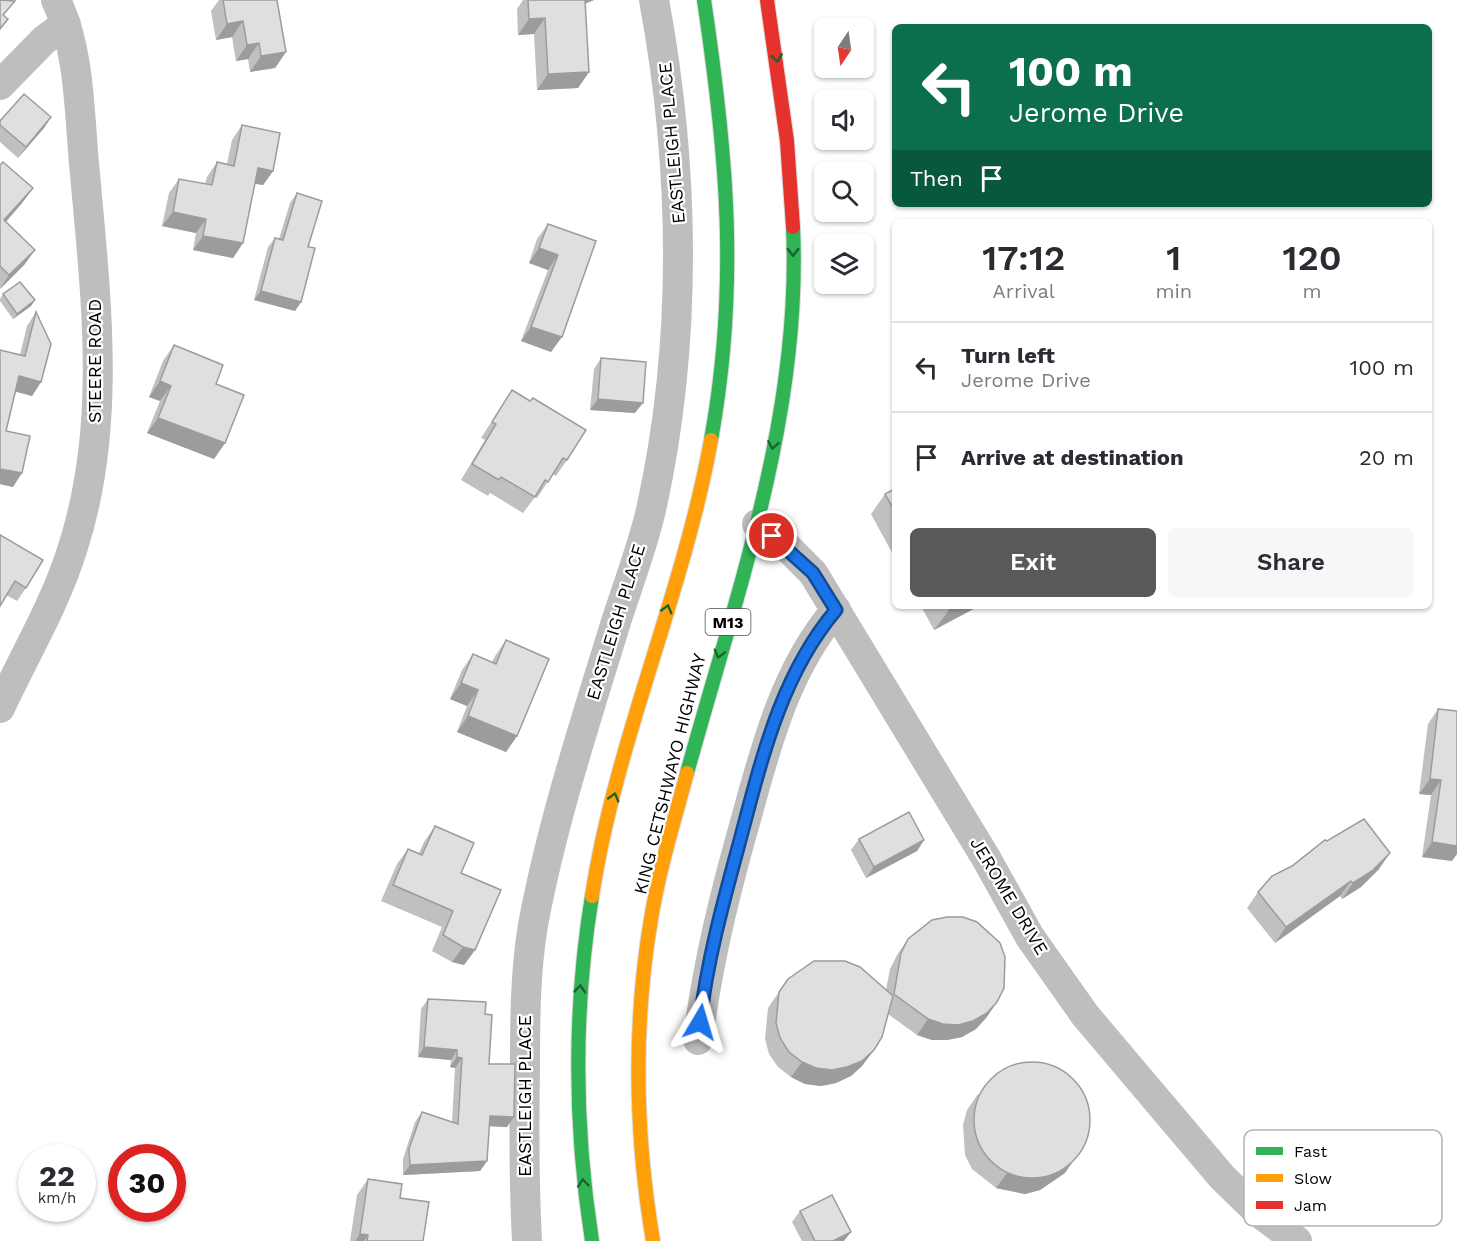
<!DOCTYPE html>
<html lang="en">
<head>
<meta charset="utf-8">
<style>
	:root { --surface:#fff; --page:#f7f7f7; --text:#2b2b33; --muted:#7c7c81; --line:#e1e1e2; --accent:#595959 }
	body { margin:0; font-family:"Work Sans",sans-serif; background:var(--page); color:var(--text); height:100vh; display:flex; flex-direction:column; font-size:22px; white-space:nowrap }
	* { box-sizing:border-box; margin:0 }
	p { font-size:20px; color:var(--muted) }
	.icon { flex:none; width:33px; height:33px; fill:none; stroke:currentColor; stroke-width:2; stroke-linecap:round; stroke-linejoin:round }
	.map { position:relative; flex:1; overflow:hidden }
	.sheet { position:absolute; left:892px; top:219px; width:540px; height:390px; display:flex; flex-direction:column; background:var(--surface); border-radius:9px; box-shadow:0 2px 4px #0004 }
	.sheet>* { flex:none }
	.hud { position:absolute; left:892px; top:24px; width:540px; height:183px; border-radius:9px; box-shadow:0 2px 4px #0004; background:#0b6e4f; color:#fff; overflow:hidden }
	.needle { width:39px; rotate:193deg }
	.tools { position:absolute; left:814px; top:18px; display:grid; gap:12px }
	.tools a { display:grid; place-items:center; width:60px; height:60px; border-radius:9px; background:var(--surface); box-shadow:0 2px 4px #0004; font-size:30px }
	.speed { position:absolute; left:18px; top:1144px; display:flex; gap:12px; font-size:30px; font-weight:700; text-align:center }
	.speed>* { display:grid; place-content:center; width:78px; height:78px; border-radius:50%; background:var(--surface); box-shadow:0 2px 4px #0004; line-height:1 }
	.speed small { font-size:15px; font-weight:400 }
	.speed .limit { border:9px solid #d22; background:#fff; color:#111 }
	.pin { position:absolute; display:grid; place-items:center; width:51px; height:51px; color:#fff; margin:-26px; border:3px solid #fff; border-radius:50%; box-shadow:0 2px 6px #0007 }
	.me { position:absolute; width:66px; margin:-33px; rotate:7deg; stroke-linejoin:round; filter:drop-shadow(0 0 4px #0008) }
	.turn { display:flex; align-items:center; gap:21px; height:126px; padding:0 18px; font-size:27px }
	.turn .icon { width:78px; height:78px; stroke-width:2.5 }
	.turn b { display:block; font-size:42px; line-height:51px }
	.then { display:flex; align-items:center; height:57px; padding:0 18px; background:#0003; gap:12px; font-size:22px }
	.eta { display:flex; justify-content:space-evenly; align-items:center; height:102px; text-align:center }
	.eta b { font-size:36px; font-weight:600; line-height:42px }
	.button { display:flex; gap:12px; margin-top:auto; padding:12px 18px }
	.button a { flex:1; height:69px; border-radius:9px; background:var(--accent); color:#fff; font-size:24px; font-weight:600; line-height:69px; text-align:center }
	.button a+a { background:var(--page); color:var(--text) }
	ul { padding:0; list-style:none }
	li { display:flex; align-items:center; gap:18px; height:90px; padding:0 18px; border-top:2px solid var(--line) }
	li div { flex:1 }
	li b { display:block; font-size:22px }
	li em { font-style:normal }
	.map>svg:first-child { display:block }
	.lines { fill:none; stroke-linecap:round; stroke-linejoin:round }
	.fast-casing { stroke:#dbdbdb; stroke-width:16 }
	.slow-casing { stroke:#dbdbdb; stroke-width:16 }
	.jam-casing { stroke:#dbdbdb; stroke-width:16 }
	.street { stroke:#bebebe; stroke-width:30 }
	.fast { stroke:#30b455; stroke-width:14 }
	.slow { stroke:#ff9f0a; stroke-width:14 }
	.jam { stroke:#e5322d; stroke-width:14 }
	.wall { fill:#c0c0c0 }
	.shaded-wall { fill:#9c9c9c }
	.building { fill:#dfdfdf; stroke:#9c9c9c; stroke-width:1.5 }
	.oneway { stroke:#1a632f }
	.route-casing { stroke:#114b97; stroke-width:15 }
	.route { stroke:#1a73e8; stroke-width:10 }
	.labels { text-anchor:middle; stroke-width:4.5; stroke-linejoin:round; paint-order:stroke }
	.shield { fill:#fff; stroke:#4c4c4c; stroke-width:1.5 }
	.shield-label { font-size:16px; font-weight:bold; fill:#000 }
	.street-label { font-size:18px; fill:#000; stroke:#fff }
	.key { fill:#fff; stroke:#b2b2b2; stroke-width:1.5 }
	.key-label { font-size:16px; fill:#000 }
</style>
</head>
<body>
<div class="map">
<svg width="1457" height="1241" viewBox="0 0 1457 1241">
	<rect width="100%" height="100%" fill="#fff"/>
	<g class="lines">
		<g class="fast-casing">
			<g id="fast">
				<path d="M704,0C727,154 739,285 711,440"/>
				<path d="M687,773C736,595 802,414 793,227"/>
				<path d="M592,896C573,1012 574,1125 592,1241"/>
			</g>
		</g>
		<g class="slow-casing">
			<g id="slow">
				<path d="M592,896C616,740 683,595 711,440"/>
				<path d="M653,1241C635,1134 633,1026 651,919C659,870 674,821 687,773"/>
			</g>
		</g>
		<g class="jam-casing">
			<polyline id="jam" points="767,0 787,141 793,227"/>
		</g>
		<g class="street">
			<polyline points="0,85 44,40 66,24"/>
			<polyline points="757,524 787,547 813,573 986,858 1030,937 1085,1015 1222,1177 1258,1212 1297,1241"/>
			<path d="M0,708C25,654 56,603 73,547C112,426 96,298 85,174C79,117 81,52 56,0"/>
			<path d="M698,1040C707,966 724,897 744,826C765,750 784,671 836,610"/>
			<path d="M527,1241C524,1184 524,1127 525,1070C525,1021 525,973 533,925C552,823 585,723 615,625C627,587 642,549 651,510C688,343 685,167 654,0"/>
		</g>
		<use href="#fast" class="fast"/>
		<use href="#slow" class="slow"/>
		<use href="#jam" class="jam"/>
	</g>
	<g class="wall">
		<polygon points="219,0 277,0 286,52 275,68 250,72 248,59 236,61 232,37 216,40 211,11"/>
		<polygon points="523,0 594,0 585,4 589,72 578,88 537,90 534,34 518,35 517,9"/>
		<polygon points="51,117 44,128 18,158 0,142 0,121"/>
		<polygon points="242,125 273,171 263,185 255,184 243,243 233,258 193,250 196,233 162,226 169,193 179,179 205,184 207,177 217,162 227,164 232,140"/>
		<polygon points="0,165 33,188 22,203 6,222 35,250 24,265 0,289"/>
		<polygon points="297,193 308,247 301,302 295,311 254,300 268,247 275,238 279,239 290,203"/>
		<polygon points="548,224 596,241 551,352 521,341 548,270 529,263 537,239"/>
		<polygon points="3,294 35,300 31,306 13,319 0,301 0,299"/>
		<polygon points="36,312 41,382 32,396 15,391 6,431 13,487 0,484 0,350 20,355 27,326"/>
		<polygon points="174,345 216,384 225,443 214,459 147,433 160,401 149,397 163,361"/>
		<polygon points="601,358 635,413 590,410 594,369"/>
		<polygon points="512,390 567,460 556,476 553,474 537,498 535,497 523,513 490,493 488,496 461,480 485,440 481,438"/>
		<polygon points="896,488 896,560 871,514 885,494"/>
		<polygon points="0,535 26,588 17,601 6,595"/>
		<polygon points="921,606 979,606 934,630"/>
		<polygon points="506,640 517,736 506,752 457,732 467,706 450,699 462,670 473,654 492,662 495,656"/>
		<polygon points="1438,709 1452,861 1422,857 1431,795 1419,794 1428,724"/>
		<polygon points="435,826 461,873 475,950 464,965 452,962 432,951 442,927 381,901 397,864 408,849 419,853 424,842"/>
		<polygon points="859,839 924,840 917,851 866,878 851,850"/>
		<polygon points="1327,841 1379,869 1361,887 1342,899 1340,896 1275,943 1247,908 1258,892"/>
		<polygon points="908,939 997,1002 986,1018 976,1029 962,1037 947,1040 932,1040 917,1035 888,1014 874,1050 862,1066 851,1076 836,1083 821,1086 805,1084 791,1077 778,1067 769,1054 765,1039 768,1008 788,979 886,990 890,969 897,955"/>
		<polygon points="428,999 485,1014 489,1064 507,1127 489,1126 487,1161 480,1171 403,1175 403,1159 415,1122 422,1112 452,1122 455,1068 450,1067 451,1060 418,1057 421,1009"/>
		<polygon points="978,1094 1065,1173 1040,1190 1025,1194 996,1188 972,1169 965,1155 963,1125 967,1110"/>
		<polygon points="368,1179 400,1198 423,1241 350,1241 357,1195"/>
		<polygon points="800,1211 844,1241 802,1241 792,1222"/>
	</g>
	<g class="shaded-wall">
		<polygon points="579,0 594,0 573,8"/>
		<polygon points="545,18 534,34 518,35 529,19"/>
		<polygon points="243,21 232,37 216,40 227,24"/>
		<polygon points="259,43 248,59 236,61 247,45"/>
		<polygon points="286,52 275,68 250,72 261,56"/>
		<polygon points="589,72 578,88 537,90 548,74"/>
		<polygon points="51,117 44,128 18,158 26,147"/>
		<polygon points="258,168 273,171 263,185 248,182"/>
		<polygon points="33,188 22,203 0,228 4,220"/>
		<polygon points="173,212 206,219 196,233 162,226"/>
		<polygon points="203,236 243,243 233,258 193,250"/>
		<polygon points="539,248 558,255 548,270 529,263"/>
		<polygon points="35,250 24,265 0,289 9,275"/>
		<polygon points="261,291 301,302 295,311 254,300"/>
		<polygon points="35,300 31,306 13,319 17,314"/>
		<polygon points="531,327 562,337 551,352 521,341"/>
		<polygon points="19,376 41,382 32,396 9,390"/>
		<polygon points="160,381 171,386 160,401 149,397"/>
		<polygon points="598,399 643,403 635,413 590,410"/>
		<polygon points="158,418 225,443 214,459 147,433"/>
		<polygon points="0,469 22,473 13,487 0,484"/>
		<polygon points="956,606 979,606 934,630 949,610"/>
		<polygon points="461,683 478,690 467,706 450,699"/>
		<polygon points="468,716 517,736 506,752 457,732"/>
		<polygon points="1430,779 1441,780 1431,795 1419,794"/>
		<polygon points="924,840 917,851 866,878 874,867"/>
		<polygon points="1432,842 1457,846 1457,854 1452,861 1422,857"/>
		<polygon points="1390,853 1379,869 1361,887 1342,899 1353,883"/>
		<polygon points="1351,881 1340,896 1275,943 1286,927"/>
		<polygon points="463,947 475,950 464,965 452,962"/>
		<polygon points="997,1002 986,1018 976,1029 962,1037 947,1040 932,1040 917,1035 928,1019"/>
		<polygon points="424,1047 457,1050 451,1060 418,1057"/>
		<polygon points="874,1050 862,1066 851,1076 836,1083 821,1086 805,1084 791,1077 802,1062"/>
		<polygon points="457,1057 462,1058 455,1068 450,1067"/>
		<polygon points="490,1116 514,1117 507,1127 483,1126"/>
		<polygon points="1076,1157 1065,1173 1040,1190 1025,1194 996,1188 1007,1173"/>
		<polygon points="487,1161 480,1171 403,1175 410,1165"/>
		<polygon points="851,1232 844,1241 833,1241"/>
		<polygon points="360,1234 368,1235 364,1241 355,1241"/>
	</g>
	<g class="building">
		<polygon points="0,0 15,1 3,15 8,19 0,29"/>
		<polygon points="223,0 277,0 286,52 261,56 259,43 247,45 243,21 227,24"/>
		<polygon points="528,0 585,0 589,72 548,74 545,18 529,19"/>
		<polygon points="24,94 51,117 26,147 0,125 0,121"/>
		<polygon points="242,125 280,133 273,171 258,168 243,243 203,236 206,219 173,212 179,179 212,185 217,162 234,166"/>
		<polygon points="3,162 33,188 4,220 35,250 9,275 0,266 0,165"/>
		<polygon points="297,193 322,201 308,247 315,248 301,302 261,291 275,238 283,240"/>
		<polygon points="548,224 596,241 562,337 531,327 558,255 539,248"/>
		<polygon points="20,282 35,300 17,314 3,294"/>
		<polygon points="36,312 51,344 41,382 19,376 6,431 30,436 22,473 0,469 0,350 25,356"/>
		<polygon points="174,345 223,365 216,384 244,395 225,443 158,418 171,386 160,381"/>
		<polygon points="601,358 646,362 643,403 598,399"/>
		<polygon points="512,390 530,401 533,398 586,430 567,460 563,458 548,482 545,480 535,497 501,477 499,480 472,464 496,424 492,422"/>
		<polygon points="896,488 896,513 885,494"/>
		<polygon points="0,535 43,560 26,588 15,581 0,606"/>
		<polygon points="947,606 956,606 949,610"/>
		<polygon points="506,640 549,659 517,736 468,716 478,690 461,683 473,654 496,664"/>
		<polygon points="1438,709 1457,711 1457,846 1432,842 1441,780 1430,779"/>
		<polygon points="909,812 924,840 874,867 859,839"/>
		<polygon points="1364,819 1390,853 1372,871 1353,883 1351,881 1286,927 1258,892 1272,876 1292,866 1325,840 1327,841"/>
		<polygon points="435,826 474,843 461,873 501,890 475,950 463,947 443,935 453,911 393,885 408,849 422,855"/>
		<polygon points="947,917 963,917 977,922 1000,943 1005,957 1004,988 997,1002 987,1013 973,1021 958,1025 943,1024 928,1019 894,994 901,953 908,939 932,920"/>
		<polygon points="814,961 845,961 860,967 893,996 882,1037 874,1050 862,1061 847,1067 832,1070 816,1068 802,1062 789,1052 780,1038 776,1023 779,992 788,979"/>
		<polygon points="428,999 486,1002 485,1014 492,1015 489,1064 515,1064 514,1117 490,1116 487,1161 410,1165 409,1149 422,1112 458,1124 462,1058 457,1057 457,1050 424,1047"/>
		<circle cx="1032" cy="1120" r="58"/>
		<polygon points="368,1179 402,1184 400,1198 429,1202 423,1241 367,1241 368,1235 360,1234"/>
		<polygon points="832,1195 851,1232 833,1241 815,1241 800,1211"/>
	</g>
	<defs><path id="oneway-chevron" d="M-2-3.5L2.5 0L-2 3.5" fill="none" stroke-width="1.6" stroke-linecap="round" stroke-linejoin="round" transform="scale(1.5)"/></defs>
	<g class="oneway">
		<use href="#oneway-chevron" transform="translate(777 58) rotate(81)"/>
		<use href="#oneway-chevron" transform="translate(793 252) rotate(90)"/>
		<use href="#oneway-chevron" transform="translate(773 445) rotate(100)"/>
		<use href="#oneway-chevron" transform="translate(667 609) rotate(-75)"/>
		<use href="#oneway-chevron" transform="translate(719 654) rotate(106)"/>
		<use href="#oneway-chevron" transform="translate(614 797) rotate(-74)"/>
		<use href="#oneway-chevron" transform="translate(580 989) rotate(-85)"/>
		<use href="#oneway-chevron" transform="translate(583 1183) rotate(-96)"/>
	</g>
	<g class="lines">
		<g class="route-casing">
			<path id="route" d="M700,1022C707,961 723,903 739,844C761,762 780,676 836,610L813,573L772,536"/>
		</g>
		<use href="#route" class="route"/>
	</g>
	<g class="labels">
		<rect class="shield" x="705.5" y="609" width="45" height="26" rx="4.5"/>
		<g class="shield-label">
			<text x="728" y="628">M13</text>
		</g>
		<g class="street-label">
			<text transform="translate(672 143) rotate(-95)" y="6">EASTLEIGH PLACE</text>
			<text transform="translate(95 361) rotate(-90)" y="6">STEERE ROAD</text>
			<text transform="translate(616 622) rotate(-73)" y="6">EASTLEIGH PLACE</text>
			<text transform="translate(670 774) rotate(-76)" y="6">KING CETSHWAYO HIGHWAY</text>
			<text transform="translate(1009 896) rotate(59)" y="6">JEROME DRIVE</text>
			<text transform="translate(525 1096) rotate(-90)" y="6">EASTLEIGH PLACE</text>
		</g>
	</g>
	<rect x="1244" y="1130" width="198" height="96" rx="9" class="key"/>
	<rect x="1256" y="1147" width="27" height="8" fill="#30b455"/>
	<rect x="1256" y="1174" width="27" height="8" fill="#ff9f0a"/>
	<rect x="1256" y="1201" width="27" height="8" fill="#e5322d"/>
	<g class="key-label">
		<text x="1294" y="1157">Fast</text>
		<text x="1294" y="1184">Slow</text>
		<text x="1294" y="1211">Jam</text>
	</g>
</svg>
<div class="tools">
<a><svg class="needle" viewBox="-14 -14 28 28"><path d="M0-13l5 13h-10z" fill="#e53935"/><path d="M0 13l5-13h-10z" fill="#7c7c81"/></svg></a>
<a><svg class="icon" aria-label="sound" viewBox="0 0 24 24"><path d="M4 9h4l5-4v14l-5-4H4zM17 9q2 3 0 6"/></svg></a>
<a><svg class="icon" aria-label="search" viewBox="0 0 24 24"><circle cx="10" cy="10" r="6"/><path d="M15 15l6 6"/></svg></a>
<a><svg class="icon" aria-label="layers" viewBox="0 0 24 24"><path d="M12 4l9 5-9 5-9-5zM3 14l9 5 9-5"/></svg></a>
</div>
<div class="speed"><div>22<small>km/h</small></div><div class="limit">30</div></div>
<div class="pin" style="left:772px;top:536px;background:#d93025"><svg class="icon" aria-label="arrive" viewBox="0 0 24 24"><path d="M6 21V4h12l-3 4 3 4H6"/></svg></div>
<svg class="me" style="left:700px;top:1022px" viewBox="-20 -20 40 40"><path d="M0-17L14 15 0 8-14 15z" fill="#1a73e8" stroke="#fff" stroke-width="4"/></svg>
<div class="hud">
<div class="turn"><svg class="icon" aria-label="left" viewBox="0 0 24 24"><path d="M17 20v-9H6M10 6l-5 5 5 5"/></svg><div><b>100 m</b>Jerome Drive</div></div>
<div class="then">Then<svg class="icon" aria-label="arrive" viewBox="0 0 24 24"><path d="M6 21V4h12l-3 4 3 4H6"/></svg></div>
</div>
<section class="sheet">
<div class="eta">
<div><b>17:12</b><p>Arrival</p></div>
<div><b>1</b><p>min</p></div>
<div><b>120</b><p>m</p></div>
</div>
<ul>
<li><svg class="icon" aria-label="left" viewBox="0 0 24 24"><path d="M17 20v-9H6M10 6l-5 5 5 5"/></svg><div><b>Turn left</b><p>Jerome Drive</p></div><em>100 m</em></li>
<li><svg class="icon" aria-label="arrive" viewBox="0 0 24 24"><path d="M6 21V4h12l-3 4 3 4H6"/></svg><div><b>Arrive at destination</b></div><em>20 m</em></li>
</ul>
<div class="button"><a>Exit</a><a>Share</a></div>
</section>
</div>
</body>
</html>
